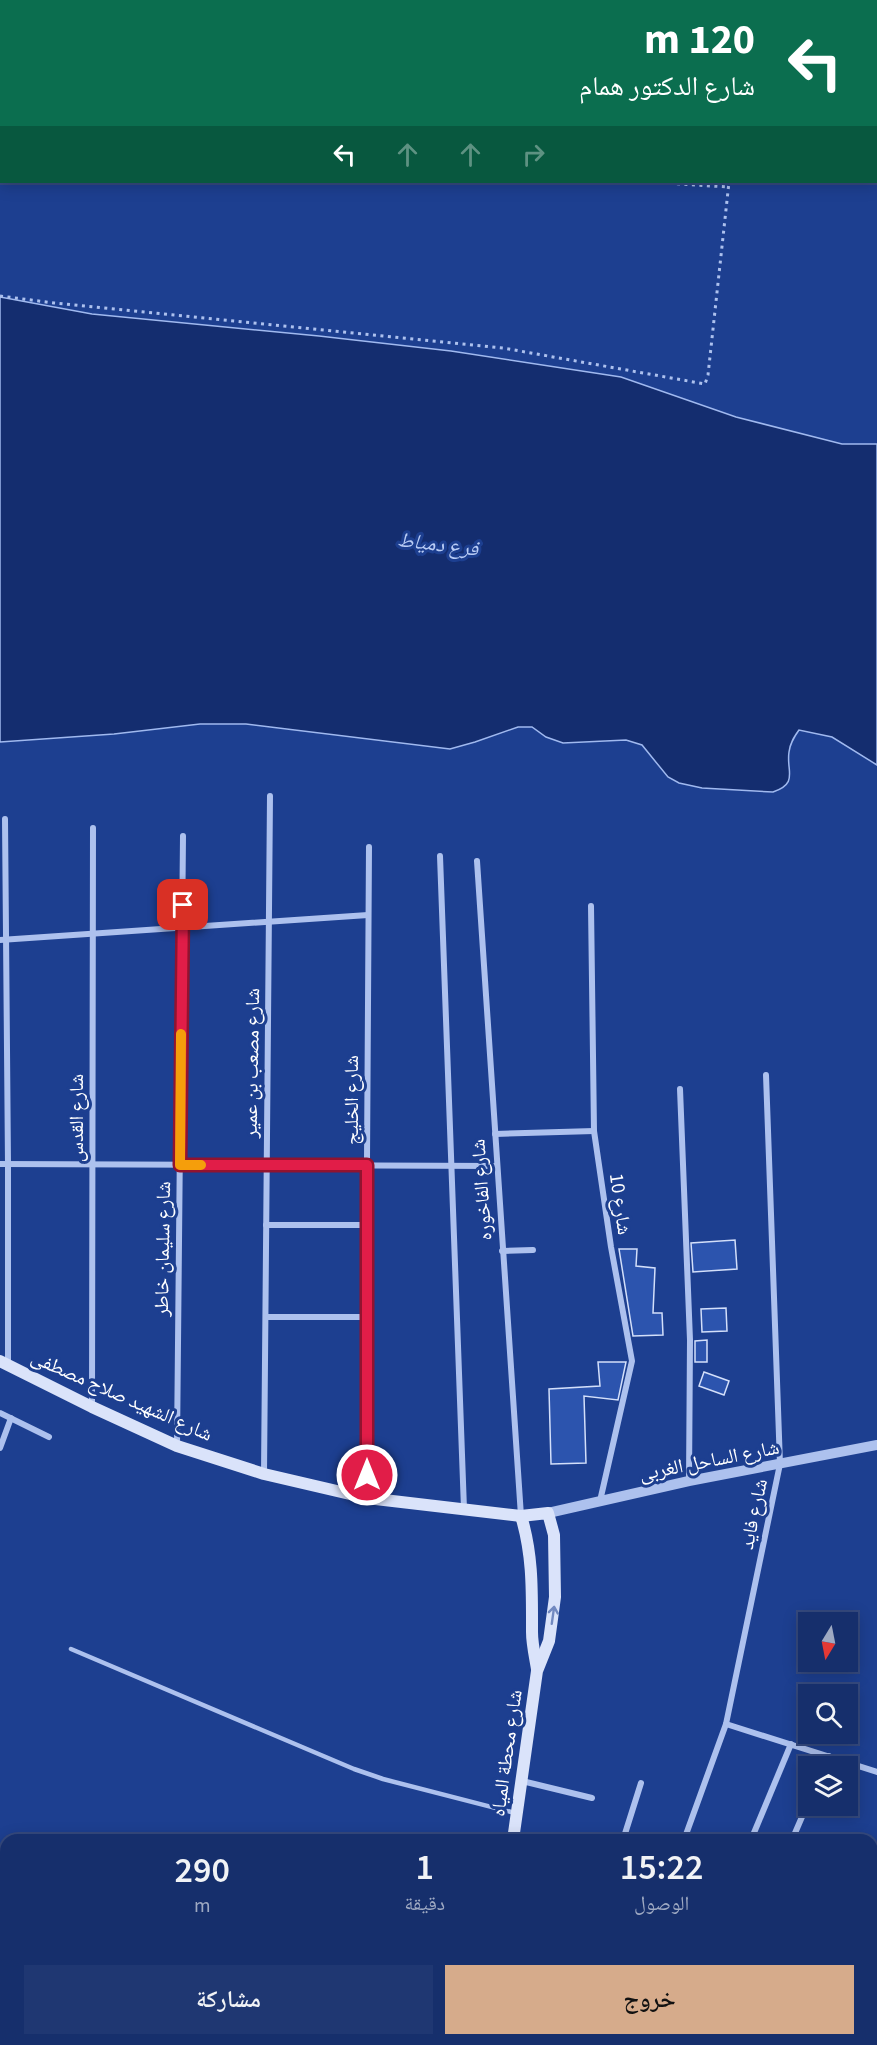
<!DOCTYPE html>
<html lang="ar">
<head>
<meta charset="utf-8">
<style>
	:root { --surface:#162f6c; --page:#1f3772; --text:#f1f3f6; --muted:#9ea9c2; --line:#354a7f; --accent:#d6ab8b }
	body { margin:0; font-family:"Source Sans 3","Noto Naskh Arabic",sans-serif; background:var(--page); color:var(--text); direction:rtl; height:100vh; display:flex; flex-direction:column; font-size:22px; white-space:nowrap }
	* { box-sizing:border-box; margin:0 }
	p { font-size:20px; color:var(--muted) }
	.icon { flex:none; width:33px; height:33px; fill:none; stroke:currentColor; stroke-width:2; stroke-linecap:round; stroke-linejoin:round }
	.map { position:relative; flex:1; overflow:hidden; direction:ltr }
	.details { position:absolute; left:0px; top:1834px; width:878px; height:212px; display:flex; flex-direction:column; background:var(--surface); border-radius:18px 18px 0 0; box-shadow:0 3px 15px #0003,0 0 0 2px var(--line); direction:rtl }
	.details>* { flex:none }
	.top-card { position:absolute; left:0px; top:0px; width:878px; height:183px; box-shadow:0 3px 15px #0003,0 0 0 2px var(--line); direction:rtl; background:#0b6e4f; color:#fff; overflow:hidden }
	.needle { width:39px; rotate:190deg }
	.fabs { position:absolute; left:798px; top:1612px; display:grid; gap:12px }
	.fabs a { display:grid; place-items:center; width:60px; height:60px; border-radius:0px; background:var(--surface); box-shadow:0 3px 15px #0003,0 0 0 2px var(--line); font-size:30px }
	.pin { position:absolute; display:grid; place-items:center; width:51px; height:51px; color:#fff; margin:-26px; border-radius:12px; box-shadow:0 3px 9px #0006 }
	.me { position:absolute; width:66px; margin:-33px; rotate:0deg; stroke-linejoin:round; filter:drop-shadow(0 0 4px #0008) }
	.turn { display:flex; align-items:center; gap:21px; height:126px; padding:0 24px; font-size:27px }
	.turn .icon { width:78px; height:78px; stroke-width:2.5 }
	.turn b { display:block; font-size:42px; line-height:51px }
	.lanes { display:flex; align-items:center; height:57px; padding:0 24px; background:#0003; justify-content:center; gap:30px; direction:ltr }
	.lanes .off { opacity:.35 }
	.eta { display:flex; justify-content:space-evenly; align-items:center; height:102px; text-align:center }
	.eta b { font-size:36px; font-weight:600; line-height:42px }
	.cta { display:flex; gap:12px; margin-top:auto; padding:12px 24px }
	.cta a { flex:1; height:69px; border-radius:0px; background:var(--accent); color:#111; font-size:24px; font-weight:600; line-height:69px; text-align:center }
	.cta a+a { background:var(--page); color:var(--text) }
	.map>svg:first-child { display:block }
	.water { fill:#142d6f; stroke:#a0b9ef; stroke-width:1.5 }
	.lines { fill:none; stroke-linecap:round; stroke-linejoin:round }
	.canal { stroke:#142d6f; stroke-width:18 }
	.building { fill:#2c54ae; stroke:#d3dffa; stroke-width:1.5 }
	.path { stroke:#adc1ee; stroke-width:3; stroke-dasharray:3 4.5; stroke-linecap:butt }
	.service { stroke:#adc1ee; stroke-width:4.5 }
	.minor { stroke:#adc1ee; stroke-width:6 }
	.tertiary { stroke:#adc1ee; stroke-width:10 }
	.secondary { stroke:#dae3fa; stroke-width:12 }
	.rail-casing { stroke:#fff; stroke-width:7 }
	.rail { stroke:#1d3f90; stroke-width:4.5; stroke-dasharray:14; stroke-linecap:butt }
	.oneway { stroke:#7289c0 }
	.route-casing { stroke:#92132f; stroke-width:15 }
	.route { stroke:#e11d48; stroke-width:10 }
	.slow { stroke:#f59e0b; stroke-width:10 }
	.labels { text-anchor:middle; stroke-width:6; stroke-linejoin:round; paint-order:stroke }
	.street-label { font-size:20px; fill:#fff; stroke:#1d3f90 }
	.water-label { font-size:21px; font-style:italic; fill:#b9ccf5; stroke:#1d3f90 }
</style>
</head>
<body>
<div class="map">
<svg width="877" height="2045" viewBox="0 0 877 2045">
	<rect width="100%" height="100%" fill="#1d3f90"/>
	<path class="water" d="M0,297L92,314L319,336L451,351L621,377L736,417L842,444H877V765L832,737L799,730C794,737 790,743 789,752C786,771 799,783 773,792L702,788L679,783L668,777L642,745L626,740L563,743L546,737L532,727H518L475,742L450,749L246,724H200L114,734L0,742Z"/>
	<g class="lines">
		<polyline class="canal" points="0,2042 39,2045"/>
	</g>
	<g class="building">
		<polygon points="735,1240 737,1269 693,1272 691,1243"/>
		<polygon points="619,1249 637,1249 636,1266 655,1268 653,1313 662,1313 663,1335 633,1336"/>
		<polygon points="726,1308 727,1331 702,1332 701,1309"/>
		<polygon points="707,1340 707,1362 695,1362 695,1341"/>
		<polygon points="598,1362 626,1362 618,1400 584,1396 586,1463 551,1464 549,1389 600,1386"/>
		<polygon points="704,1372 729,1381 724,1395 699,1386"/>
	</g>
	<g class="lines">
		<g class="path">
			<polyline points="0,15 2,16"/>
			<polyline points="0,138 2,138"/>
			<polyline points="647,182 728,187"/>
			<polyline points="0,296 54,303 503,348 705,384 708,375 729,182"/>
		</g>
		<g class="service">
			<polyline points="771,2 771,0"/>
			<polyline points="876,16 877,11"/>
			<polyline points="71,1649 354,1769 383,1779 515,1813"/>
		</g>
		<g class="minor">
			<polyline points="5,819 8,1164 8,1364"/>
			<polyline points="440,856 464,1509"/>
			<polyline points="477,861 521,1516"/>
			<polyline points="591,906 594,1131 611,1247 632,1361 600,1501"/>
			<polyline points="0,940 368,915"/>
			<polyline points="680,1089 690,1340 689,1481"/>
			<polyline points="495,1134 594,1131"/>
			<polyline points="0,1164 497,1166"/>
			<polyline points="266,1225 367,1225"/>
			<polyline points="502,1251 533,1250"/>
			<polyline points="266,1317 366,1317"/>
			<polyline points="92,1407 93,828"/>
			<polyline points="0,1413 49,1437"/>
			<polyline points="177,1445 183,836"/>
			<polyline points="0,1448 11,1418"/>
			<polyline points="264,1474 270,796"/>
			<polyline points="367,1498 366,1317 369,847"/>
			<polyline points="726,1724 877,1772"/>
			<polyline points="824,1767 829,1756"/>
			<polyline points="522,1781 592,1798"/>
			<polyline points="623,1840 641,1783"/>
			<polyline points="684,1840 726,1724 780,1464 766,1075"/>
			<polyline points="751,1840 791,1744"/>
			<polyline points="792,1840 808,1803"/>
			<polyline points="872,2003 877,1984"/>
			<polyline points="872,2013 877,2014"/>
		</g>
		<g class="tertiary">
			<polyline points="548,1513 689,1481 877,1445"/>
			<polyline points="0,1945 6,1946"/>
		</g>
		<g class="secondary">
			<polyline points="0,1361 92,1407 177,1446 264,1474 367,1498 521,1516 548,1513 554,1535 555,1597 549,1641 537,1671 513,1840"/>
			<path d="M521,1516C533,1555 532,1592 532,1632C532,1644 535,1657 537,1669"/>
			<polyline points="485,2045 486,2040"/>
		</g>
		<g class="rail-casing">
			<g id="rail">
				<polyline points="0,1964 6,1964"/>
				<polyline points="683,2040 737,2045"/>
				<polyline points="776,2040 829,2045"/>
			</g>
		</g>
		<use href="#rail" class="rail"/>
	</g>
	<defs><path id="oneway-shaft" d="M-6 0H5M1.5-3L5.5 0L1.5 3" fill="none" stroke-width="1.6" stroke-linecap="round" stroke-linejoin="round" transform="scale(1.5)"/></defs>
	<use class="oneway" href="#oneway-shaft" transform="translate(553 1615) rotate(-82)"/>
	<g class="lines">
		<g class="route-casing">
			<polyline id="route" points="183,905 180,1165 367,1165 367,1475"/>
		</g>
		<use href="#route" class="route"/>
		<polyline class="slow" points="181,1034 180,1165 201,1165"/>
	</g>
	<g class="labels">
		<g class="street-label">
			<text transform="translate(251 1063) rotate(-89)" y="7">شارع مصعب بن عمير</text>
			<text transform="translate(351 1100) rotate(-90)" y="7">شارع الخليج</text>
			<text transform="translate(76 1118) rotate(-90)" y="7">شارع القدس</text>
			<text transform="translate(481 1190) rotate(-94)" y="7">شارع الفاخوره</text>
			<text transform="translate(621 1204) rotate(82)" y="7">شارع 10</text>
			<text transform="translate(162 1249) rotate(-89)" y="7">شارع سليمان خاطر</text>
			<text transform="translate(122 1395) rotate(24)" y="7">شارع الشهيد صلاح مصطفى</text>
			<text transform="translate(709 1460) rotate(-11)" y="7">شارع الساحل الغربى</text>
			<text transform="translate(753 1514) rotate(-78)" y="7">شارع فايد</text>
			<text transform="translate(506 1753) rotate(-82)" y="7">شارع محطة المياه</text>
		</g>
		<g class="water-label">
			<text transform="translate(438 544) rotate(7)" y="7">فرع دمياط</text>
		</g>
	</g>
</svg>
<div class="fabs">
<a><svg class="needle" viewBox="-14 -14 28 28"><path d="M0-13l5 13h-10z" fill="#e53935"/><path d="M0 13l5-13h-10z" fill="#9ea9c2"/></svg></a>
<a><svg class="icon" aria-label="search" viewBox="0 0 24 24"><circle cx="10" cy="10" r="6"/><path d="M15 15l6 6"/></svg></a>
<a><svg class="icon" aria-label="layers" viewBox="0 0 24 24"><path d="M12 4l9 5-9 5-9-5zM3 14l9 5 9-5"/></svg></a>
</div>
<div class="pin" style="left:183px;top:905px;background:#d93025"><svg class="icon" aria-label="arrive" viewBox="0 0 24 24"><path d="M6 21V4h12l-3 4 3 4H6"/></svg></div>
<svg class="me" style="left:367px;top:1475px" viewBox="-20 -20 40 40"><circle r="17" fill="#e11d48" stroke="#fff" stroke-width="3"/><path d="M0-11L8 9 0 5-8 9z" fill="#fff"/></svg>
<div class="top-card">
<div class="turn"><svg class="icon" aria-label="left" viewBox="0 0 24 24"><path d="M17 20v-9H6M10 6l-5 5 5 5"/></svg><div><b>120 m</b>شارع الدكتور همام</div></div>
<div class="lanes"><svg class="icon" aria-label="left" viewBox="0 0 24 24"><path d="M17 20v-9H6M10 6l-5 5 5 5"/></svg><svg class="icon off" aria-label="ahead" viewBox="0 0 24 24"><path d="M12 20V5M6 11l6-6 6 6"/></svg><svg class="icon off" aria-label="ahead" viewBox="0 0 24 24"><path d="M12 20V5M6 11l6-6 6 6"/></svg><svg class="icon off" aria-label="right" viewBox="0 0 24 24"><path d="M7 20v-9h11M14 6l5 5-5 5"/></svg></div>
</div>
<section class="details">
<div class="eta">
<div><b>15:22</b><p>الوصول</p></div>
<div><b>1</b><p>دقيقة</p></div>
<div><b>290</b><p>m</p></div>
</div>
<div class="cta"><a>خروج</a><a>مشاركة</a></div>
</section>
</div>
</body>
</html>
